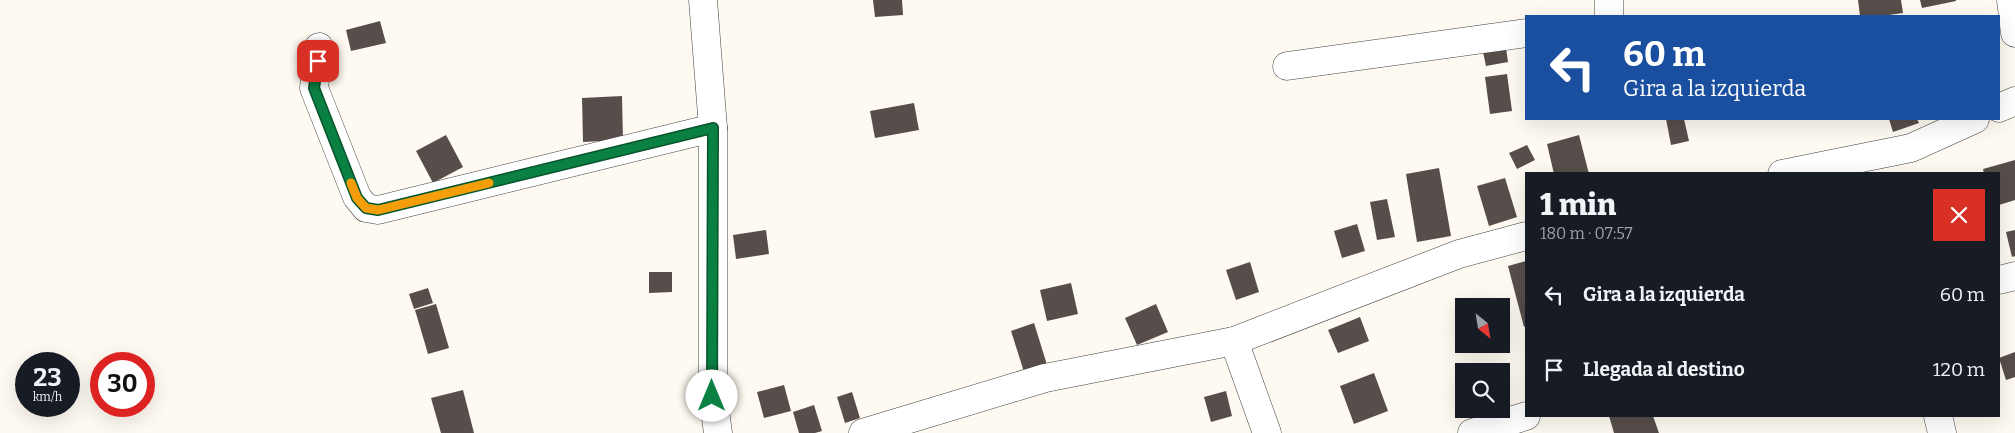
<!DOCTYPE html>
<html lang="es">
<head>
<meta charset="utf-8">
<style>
	:root { --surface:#171b24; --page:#242831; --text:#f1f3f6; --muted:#9ea1a6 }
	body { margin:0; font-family:Bitter,serif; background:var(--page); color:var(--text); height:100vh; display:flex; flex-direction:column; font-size:19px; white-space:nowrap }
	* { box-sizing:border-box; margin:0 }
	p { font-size:16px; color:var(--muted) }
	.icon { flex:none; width:28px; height:28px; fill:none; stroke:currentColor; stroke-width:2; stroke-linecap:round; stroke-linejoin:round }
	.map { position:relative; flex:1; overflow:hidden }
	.side { position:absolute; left:1525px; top:172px; width:475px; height:245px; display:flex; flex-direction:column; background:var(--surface); border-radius:0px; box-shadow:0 5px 20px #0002 }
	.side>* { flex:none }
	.top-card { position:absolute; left:1525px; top:15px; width:475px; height:105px; border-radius:0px; box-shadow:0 5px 20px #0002; background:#1a4fa0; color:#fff; overflow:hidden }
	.needle { width:32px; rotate:150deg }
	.buttons { position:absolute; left:1455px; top:298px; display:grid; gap:10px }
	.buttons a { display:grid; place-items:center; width:55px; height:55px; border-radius:0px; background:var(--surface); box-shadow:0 5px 20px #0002; font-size:25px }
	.speed { position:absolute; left:15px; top:352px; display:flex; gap:10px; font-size:25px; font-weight:700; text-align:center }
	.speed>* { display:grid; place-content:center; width:65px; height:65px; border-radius:50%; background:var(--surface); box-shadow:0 5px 20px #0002; line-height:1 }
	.speed small { font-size:12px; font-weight:400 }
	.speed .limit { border:8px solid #d22; background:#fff; color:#111 }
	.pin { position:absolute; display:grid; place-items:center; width:42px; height:42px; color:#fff; margin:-21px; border-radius:10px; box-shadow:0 2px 8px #0006 }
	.me { position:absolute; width:55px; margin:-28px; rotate:0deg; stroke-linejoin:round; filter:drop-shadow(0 0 4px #0008) }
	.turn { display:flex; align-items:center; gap:18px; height:105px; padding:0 15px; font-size:22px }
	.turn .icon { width:65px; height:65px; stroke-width:2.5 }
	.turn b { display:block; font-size:35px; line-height:42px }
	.round { display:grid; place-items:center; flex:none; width:52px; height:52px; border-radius:0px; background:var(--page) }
	.overview { display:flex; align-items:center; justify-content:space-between; height:85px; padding:0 15px }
	h1 { font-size:30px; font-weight:800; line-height:38px }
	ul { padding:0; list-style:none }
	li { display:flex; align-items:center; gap:15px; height:75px; padding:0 15px }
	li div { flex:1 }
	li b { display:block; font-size:19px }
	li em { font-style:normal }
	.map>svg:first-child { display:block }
	.building { fill:#574e4b }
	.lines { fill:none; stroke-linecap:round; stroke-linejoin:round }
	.street-casing { stroke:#424242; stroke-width:29 }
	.street { stroke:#fff; stroke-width:28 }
	.route-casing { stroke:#07532c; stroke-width:12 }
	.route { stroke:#0b8043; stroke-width:9 }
	.slow { stroke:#f59e0b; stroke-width:9 }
</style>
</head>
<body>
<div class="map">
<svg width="2015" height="433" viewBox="0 0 2015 433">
	<rect width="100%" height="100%" fill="#fffaf1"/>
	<g class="building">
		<polygon points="873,0 902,0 903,15 875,17"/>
		<polygon points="1858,0 1901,0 1903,13 1882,16 1860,16"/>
		<polygon points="1920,0 1956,0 1956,1 1922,8"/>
		<polygon points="380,21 386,43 351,51 346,30"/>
		<polygon points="1506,48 1508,62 1486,66 1483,52"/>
		<polygon points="1507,74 1512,111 1490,114 1485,77"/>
		<polygon points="622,96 623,140 583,142 582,98"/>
		<polygon points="914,103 919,130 875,138 870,111"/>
		<polygon points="1666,119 1684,119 1689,141 1671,145"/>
		<polygon points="1889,119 1917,119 1919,123 1893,132"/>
		<polygon points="446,135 463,167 433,183 416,151"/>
		<polygon points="1579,135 1589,174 1554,174 1547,144"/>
		<polygon points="1527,145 1535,160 1517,169 1509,153"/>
		<polygon points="2015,160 2015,200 1999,205 1999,174 1984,174 1983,169"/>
		<polygon points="1439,168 1451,236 1417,242 1406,174"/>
		<polygon points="1505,178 1517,217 1489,226 1477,186"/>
		<polygon points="1387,199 1395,237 1377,240 1370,202"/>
		<polygon points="1357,224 1365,251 1342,258 1334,231"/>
		<polygon points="766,230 769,254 736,259 733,235"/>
		<polygon points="2015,230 2015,256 2012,257 2006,232"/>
		<polygon points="1526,261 1526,326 1524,327 1508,266"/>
		<polygon points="1250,262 1259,292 1236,300 1226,270"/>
		<polygon points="649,272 672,272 672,292 649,293"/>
		<polygon points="1071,283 1078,314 1047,321 1040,290"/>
		<polygon points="428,288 433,303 414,309 409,294"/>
		<polygon points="436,304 449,348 428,354 415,310"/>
		<polygon points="1156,304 1168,332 1137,345 1125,318"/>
		<polygon points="1360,317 1369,341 1338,353 1328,330"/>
		<polygon points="1034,323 1048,368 1025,375 1011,331"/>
		<polygon points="2015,352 2015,377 2006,380 1999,358"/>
		<polygon points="1374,373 1388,411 1354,424 1340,386"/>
		<polygon points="784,385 791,411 764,418 757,392"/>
		<polygon points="463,390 474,433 441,433 431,398"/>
		<polygon points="1226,391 1232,416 1211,422 1204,397"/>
		<polygon points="852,392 860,418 845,423 837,397"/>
		<polygon points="814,405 822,431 815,433 799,433 793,412"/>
		<polygon points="1609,416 1653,416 1659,433 1614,433"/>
	</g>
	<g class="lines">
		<g class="street-casing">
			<g id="street">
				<polyline points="703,0 713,128 713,396 718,433"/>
				<polyline points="1609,0 1609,16"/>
				<polyline points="2011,0 2015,33"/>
				<polyline points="319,47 314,88 357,197 366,208 378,210 713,128"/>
				<polyline points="1287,66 1526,33"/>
				<polyline points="1999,108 2015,101"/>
				<polyline points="1782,174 1911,148 1975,119"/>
				<polyline points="1999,280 2015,276"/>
				<polyline points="1234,341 1267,433"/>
				<polyline points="1938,416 1942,433"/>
				<polyline points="863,433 1045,378 1234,341 1459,254 1526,236"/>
				<polyline points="1472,433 1526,416"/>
			</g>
		</g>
		<use href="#street" class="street"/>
	</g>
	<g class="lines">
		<g class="route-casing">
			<polyline id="route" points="318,61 314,88 357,198 366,208 378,210 713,128 712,396"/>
		</g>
		<use href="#route" class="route"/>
		<polyline class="slow" points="351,183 357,198 366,208 378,210 489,183"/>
	</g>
</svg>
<div class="buttons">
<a><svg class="needle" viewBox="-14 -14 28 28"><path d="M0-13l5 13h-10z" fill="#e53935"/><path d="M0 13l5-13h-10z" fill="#9ea1a6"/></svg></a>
<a><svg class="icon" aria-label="search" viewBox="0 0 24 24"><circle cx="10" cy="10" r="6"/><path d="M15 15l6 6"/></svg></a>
</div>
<div class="speed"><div>23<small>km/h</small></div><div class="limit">30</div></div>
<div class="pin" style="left:318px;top:61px;background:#d93025"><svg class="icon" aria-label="arrive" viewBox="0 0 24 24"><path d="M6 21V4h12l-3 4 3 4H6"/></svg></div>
<svg class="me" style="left:712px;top:396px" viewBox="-20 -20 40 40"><circle r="19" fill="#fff"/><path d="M0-13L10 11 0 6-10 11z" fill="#0b8043"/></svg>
<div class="top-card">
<div class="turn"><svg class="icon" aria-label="left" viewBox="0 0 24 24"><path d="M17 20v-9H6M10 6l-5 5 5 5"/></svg><div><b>60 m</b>Gira a la izquierda</div></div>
</div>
<section class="side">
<div class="overview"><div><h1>1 min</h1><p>180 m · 07:57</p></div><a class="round" style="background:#d93025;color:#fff"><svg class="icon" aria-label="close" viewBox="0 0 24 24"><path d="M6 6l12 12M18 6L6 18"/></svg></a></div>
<ul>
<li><svg class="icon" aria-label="left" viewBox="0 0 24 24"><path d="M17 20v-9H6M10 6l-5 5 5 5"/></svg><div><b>Gira a la izquierda</b></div><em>60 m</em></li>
<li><svg class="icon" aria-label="arrive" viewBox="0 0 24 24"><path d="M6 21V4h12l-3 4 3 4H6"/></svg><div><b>Llegada al destino</b></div><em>120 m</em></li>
</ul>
</section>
</div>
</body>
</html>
